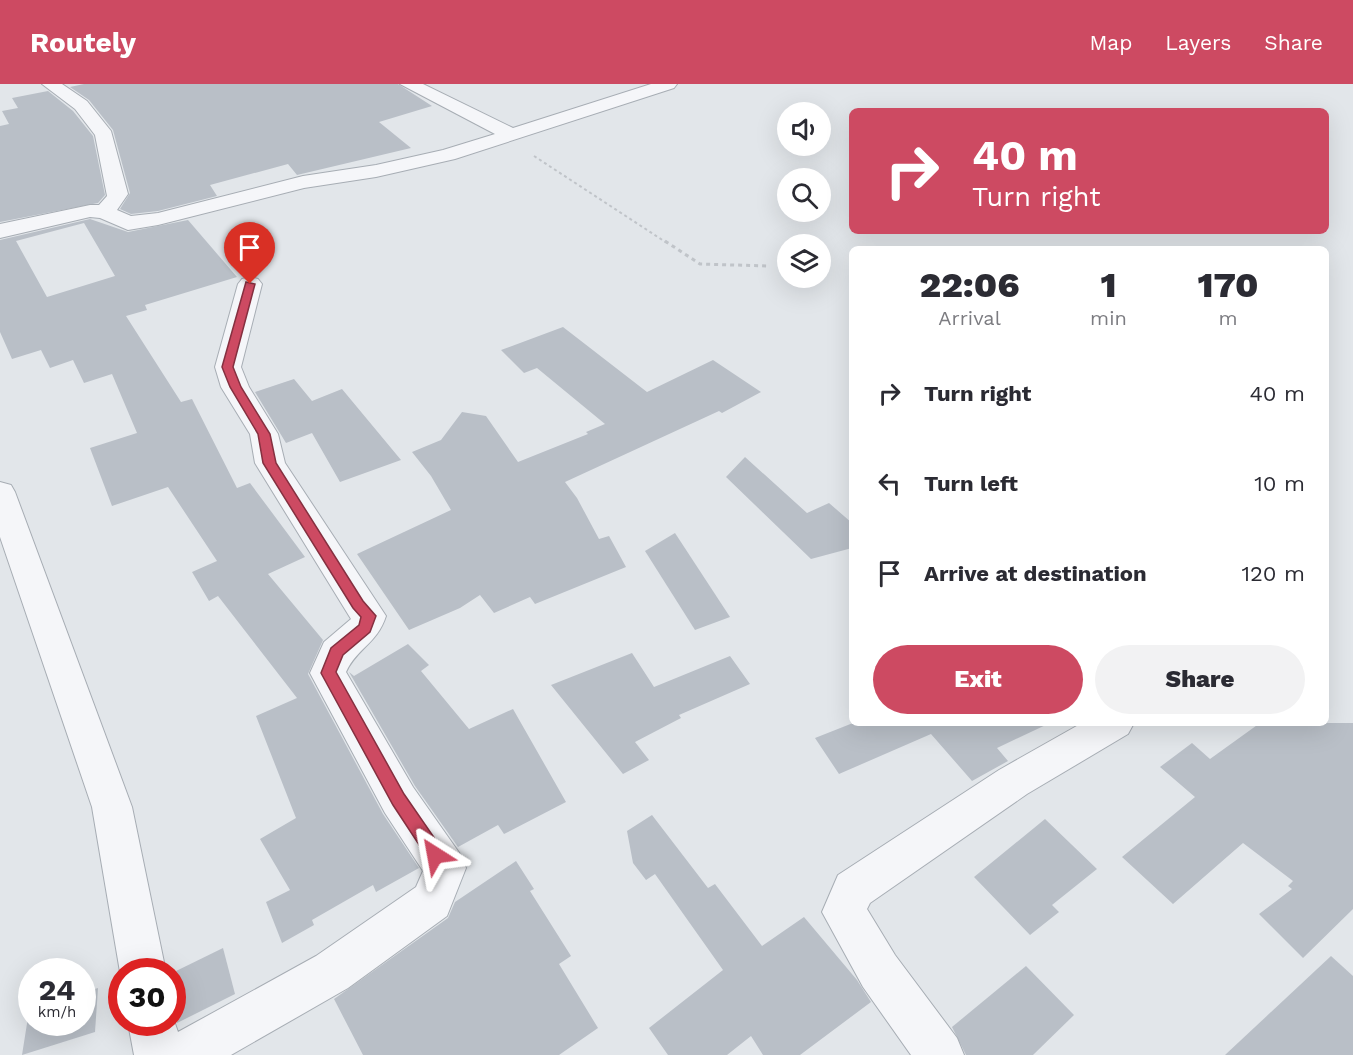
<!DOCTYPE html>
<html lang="en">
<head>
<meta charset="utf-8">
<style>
	:root { --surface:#fff; --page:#f2f2f3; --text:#2b2b33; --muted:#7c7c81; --accent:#cd4a62 }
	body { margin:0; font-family:"Work Sans",sans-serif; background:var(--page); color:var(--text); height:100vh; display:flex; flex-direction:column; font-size:22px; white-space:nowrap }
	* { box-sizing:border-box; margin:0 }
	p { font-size:20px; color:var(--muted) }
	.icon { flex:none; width:33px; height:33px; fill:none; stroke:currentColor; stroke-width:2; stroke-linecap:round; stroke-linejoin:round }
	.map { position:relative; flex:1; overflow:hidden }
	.drawer { position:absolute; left:849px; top:162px; width:480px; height:480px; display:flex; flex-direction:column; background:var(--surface); border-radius:9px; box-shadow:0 6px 24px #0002 }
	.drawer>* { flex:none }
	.guide { position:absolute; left:849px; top:24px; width:480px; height:126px; border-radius:9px; box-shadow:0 6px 24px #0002; background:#cd4a62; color:#fff; overflow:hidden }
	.tools { position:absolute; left:777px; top:18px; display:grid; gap:12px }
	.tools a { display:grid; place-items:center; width:54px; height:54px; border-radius:50%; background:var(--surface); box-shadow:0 6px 24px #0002; font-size:30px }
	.speed { position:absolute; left:18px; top:874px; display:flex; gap:12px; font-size:30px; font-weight:700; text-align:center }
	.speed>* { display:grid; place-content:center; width:78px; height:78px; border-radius:50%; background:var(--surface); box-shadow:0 6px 24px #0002; line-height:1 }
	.speed small { font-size:15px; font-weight:400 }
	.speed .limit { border:9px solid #d22; background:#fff; color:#111 }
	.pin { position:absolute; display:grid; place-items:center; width:51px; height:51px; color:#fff; margin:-62px -26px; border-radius:50% 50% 50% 0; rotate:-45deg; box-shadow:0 0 6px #0007 }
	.pin .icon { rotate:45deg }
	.me { position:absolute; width:66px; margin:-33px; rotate:326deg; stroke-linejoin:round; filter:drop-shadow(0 0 4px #0008) }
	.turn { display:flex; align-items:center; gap:21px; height:126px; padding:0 24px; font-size:27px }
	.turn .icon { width:78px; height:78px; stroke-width:2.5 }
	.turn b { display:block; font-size:42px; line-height:51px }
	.eta { display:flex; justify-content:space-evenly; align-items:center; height:102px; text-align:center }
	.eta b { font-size:36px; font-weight:800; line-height:42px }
	.primary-button { display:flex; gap:12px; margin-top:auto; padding:12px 24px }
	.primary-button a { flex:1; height:69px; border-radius:36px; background:var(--accent); color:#fff; font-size:24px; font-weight:800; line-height:69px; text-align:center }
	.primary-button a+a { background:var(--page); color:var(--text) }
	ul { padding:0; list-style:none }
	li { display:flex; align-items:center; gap:18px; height:90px; padding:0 24px }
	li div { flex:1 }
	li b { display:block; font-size:22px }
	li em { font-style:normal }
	header { display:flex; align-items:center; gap:36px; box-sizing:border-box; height:84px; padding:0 30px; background:var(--accent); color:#fff }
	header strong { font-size:28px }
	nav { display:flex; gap:33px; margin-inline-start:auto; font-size:21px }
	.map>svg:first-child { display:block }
	.building { fill:#b9bfc7; fill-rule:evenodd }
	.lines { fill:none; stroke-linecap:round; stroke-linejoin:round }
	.minor-casing { stroke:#a7adb4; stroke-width:2 }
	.path-far1 { stroke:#c0c4c9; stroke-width:2; stroke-dasharray:3 3; stroke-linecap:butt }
	.path { stroke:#c0c4c9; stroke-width:3; stroke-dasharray:4 4; stroke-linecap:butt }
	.minor { fill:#f5f6f9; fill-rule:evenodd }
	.route { fill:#cd4a62; stroke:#853040; stroke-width:1.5 }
</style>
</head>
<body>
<header>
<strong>Routely</strong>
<nav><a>Map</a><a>Layers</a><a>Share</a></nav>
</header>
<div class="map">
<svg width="1353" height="971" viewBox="0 0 1353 971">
	<rect width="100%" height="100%" fill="#e2e6ea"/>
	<g class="building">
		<polygon points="84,0 398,0 432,22 379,38 411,64 297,91 288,80 210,101 217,112 158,127 131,130 120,125 130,109 113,46 89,16 70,3"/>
		<polygon points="48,7 73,27 93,52 105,111 98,119 0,138 0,42 9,40 2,27 18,24 12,14"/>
		<path d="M90,135L128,148L188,136L237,193L145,221L147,226L126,232L181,318L192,315L237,404L250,399L305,473L268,490L323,556L308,590L383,730L419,784L376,808L373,801L312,836L314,841L282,859L266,818L290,806L260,755L296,734L256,632L297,614L218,512L209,517L192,488L217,477L168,403L112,422L90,364L137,349L112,290L84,299L73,276L50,284L41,266L12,275L0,248V156ZM84,139L115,192L47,213L16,157Z"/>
		<polygon points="563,243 647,308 713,276 761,308 722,329 719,327 565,398 577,414 599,455 609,452 626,483 535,520 530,513 494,529 480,511 460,524 409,546 357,470 451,426 431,392 412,368 441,356 462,328 486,332 518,378 588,350 586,348 605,340 537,284 524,289 501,266"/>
		<polygon points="294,295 312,317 342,305 401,376 340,398 312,349 286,359 255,308"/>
		<polygon points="745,373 807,429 829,419 852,439 852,464 811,475 726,393"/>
		<polygon points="675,449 730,533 695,546 645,467"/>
		<polygon points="408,560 429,581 421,587 469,645 513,625 566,718 504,750 498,741 458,763 415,702 349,588 354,592"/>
		<polygon points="632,569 654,603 730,572 750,600 679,631 681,634 635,658 649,676 623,690 551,601"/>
		<polygon points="853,639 1050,639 997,664 1008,677 972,697 931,650 839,690 815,654"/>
		<polygon points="1260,639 1353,639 1353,825 1303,874 1259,830 1292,805 1288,802 1293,797 1243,759 1173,820 1122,773 1195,713 1160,683 1192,659 1210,675"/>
		<polygon points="652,731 708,804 715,800 762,862 804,833 857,896 871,918 800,971 763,971 751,952 727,971 668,971 649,944 723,886 655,790 646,796 633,779 627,747"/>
		<polygon points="1045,735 1097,785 1052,821 1059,828 1030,851 974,793"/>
		<polygon points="516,777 534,805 530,807 571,872 559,880 598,944 559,971 363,971 334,915 448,834 455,818"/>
		<polygon points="223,864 235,910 177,939 172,929 172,889"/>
		<polygon points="1331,872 1353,892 1353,971 1225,971"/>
		<polygon points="1026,882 1074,931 1033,971 966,971 952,943"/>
		<polygon points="98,904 95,948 22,971 29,927 32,926 32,939 82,939 82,909"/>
	</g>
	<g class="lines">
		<g class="minor-casing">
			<g id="minor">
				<polygon points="42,0 62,0 87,17 111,47 128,110 117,126 131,132 158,129 303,92 376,81 443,66 495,50 400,0 423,0 513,44 651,0 677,0 674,4 455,75 376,93 304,104 158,141 128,146 100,134 90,133 0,154 0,140 90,121 99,121 107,112 95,51 75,25"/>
				<path d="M250,193L258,195L262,200L241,283L249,303L278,350L285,379L386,532C377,560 357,564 346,588L413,703L460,770L466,784L447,832L348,904L231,971H134L128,939H172V931L178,948L316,872L416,803L423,787L385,729L310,589L324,558L351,535L255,379L250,350L221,303L215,283L238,200L242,195Z"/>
				<polygon points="0,398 11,401 15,408 132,723 166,888 122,888 122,892 120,888 92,723 0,453"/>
				<polygon points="1082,639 1134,639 1128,650 1027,710 870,819 867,825 895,871 957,954 964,971 911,971 863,903 822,828 838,791 999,686"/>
			</g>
		</g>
		<polyline class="path-far1" points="534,72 667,159"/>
		<polyline class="path" points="665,157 700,180 768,182"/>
		<use href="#minor" class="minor"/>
	</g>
	<polygon class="route" points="246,198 255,200 233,283 241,303 270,350 276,379 363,517 376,532 370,548 343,571 336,588 404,710 442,765 444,771 442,776 435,779 429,776 393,721 321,589 331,564 359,541 361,533 353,524 263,379 258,350 230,303 222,283"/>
</svg>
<div class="tools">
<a><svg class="icon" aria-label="sound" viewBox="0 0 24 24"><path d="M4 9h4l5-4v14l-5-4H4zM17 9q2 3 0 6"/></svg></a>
<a><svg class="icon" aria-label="search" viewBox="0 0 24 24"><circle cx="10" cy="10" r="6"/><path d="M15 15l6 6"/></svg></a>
<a><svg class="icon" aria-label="layers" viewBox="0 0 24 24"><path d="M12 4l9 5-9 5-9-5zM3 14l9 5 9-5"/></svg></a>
</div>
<div class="speed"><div>24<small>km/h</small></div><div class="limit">30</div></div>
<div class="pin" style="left:250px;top:200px;background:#d93025"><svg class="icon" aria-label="arrive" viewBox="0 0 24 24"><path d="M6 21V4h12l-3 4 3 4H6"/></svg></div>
<svg class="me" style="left:435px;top:771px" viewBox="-20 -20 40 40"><path d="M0-17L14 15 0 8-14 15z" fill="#cd4a62" stroke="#fff" stroke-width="4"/></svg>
<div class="guide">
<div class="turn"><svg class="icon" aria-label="right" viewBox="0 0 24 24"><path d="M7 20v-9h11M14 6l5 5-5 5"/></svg><div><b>40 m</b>Turn right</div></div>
</div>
<section class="drawer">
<div class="eta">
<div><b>22:06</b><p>Arrival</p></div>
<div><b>1</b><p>min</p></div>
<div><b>170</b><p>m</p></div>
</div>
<ul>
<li><svg class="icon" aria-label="right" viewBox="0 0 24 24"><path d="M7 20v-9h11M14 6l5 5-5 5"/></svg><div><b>Turn right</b></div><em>40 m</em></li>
<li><svg class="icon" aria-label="left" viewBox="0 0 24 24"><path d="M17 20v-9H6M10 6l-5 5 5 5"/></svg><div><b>Turn left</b></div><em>10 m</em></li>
<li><svg class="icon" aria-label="arrive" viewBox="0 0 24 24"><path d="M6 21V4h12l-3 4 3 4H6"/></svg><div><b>Arrive at destination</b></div><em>120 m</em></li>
</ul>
<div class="primary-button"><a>Exit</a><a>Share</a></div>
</section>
</div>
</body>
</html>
